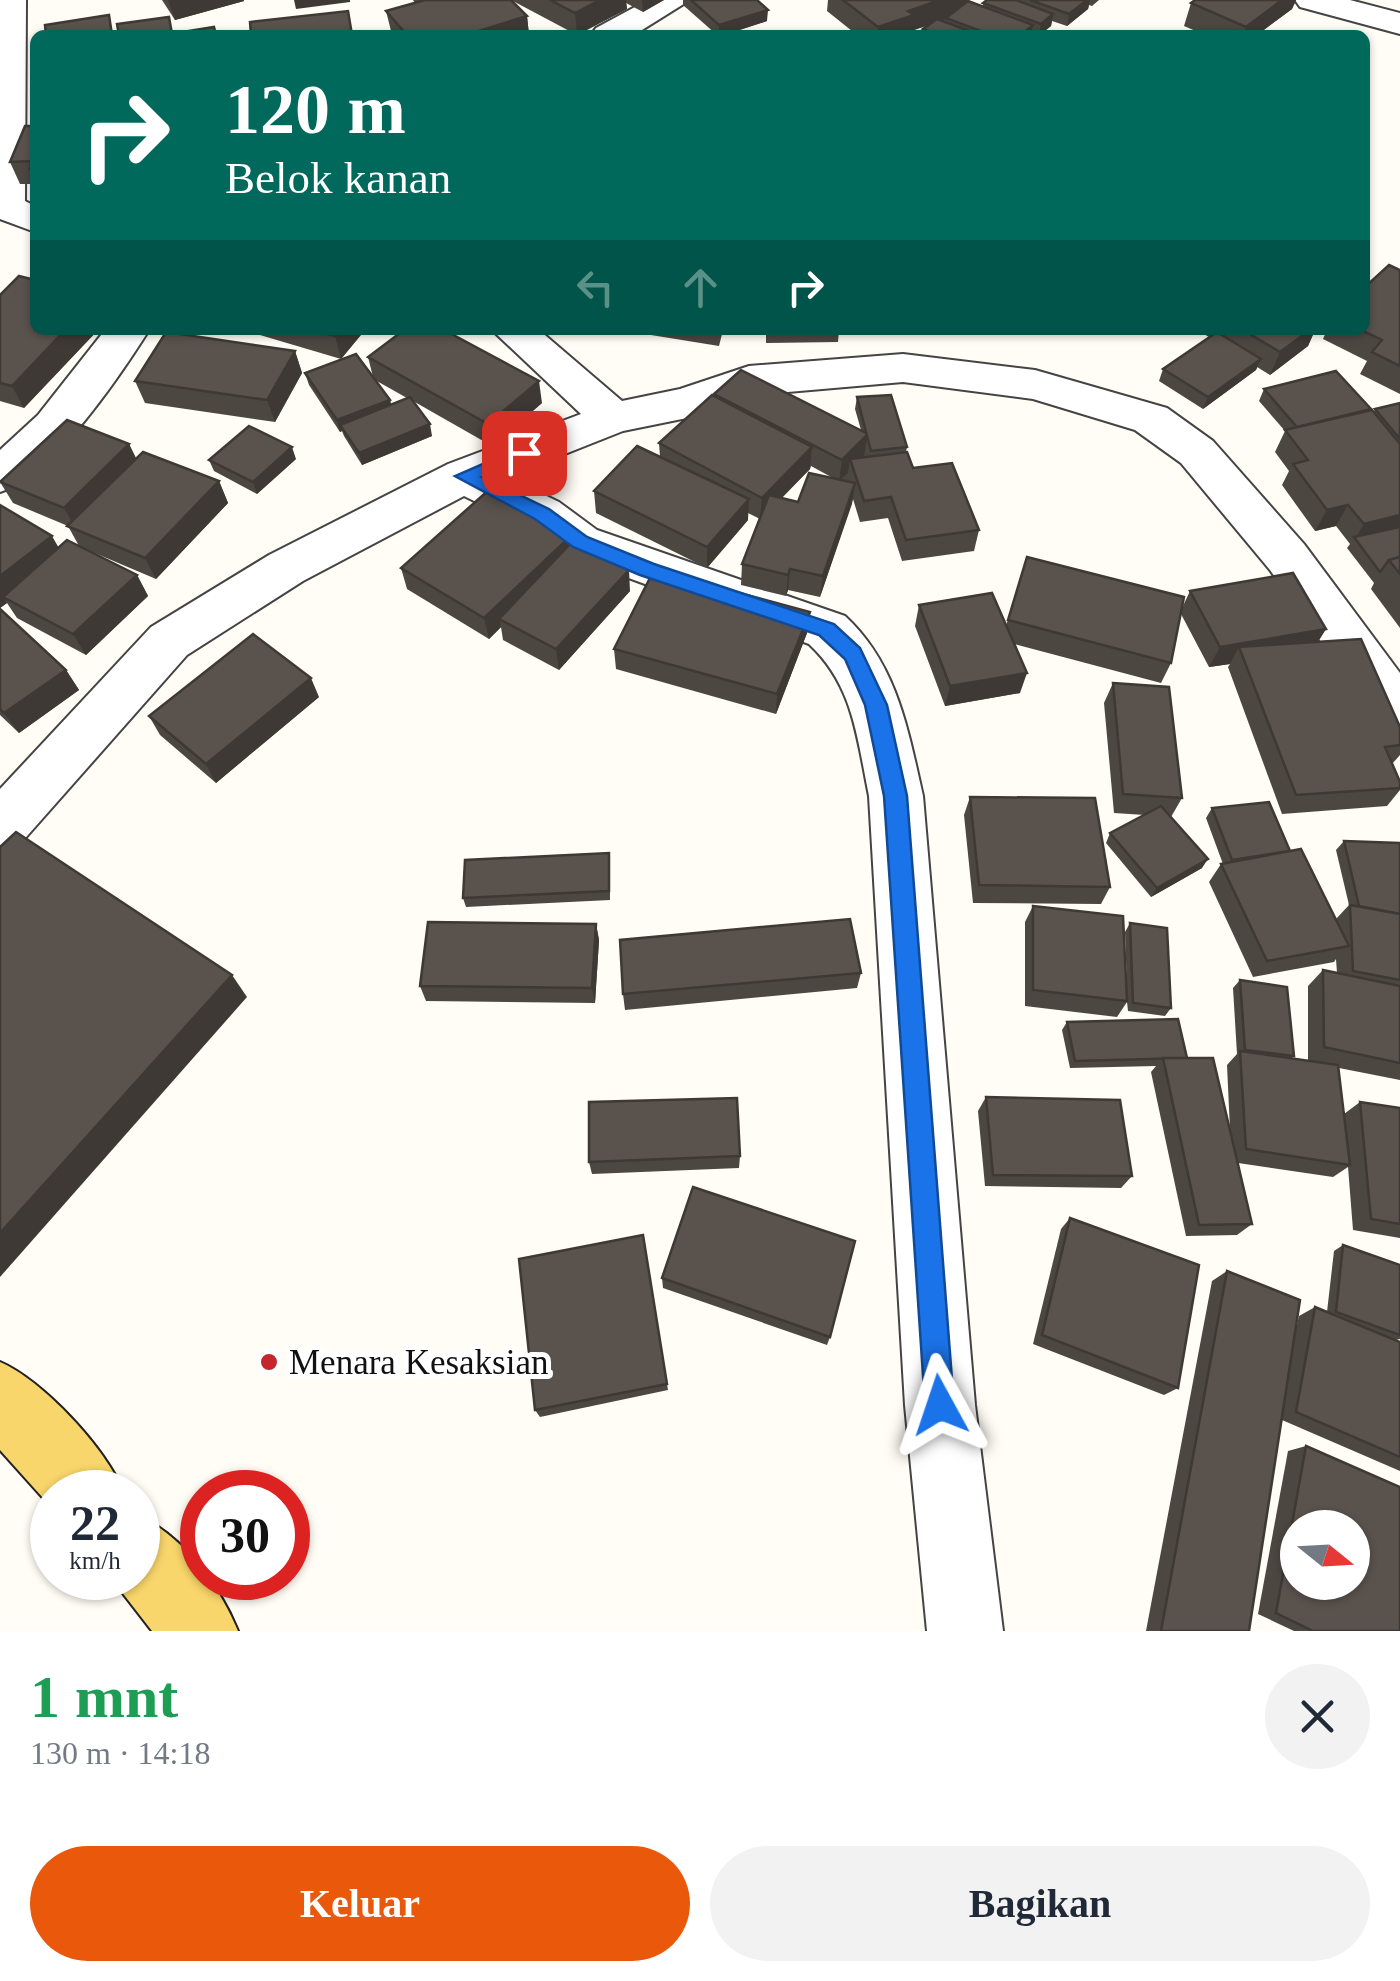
<!DOCTYPE html>
<html lang="id">
<head>
<meta charset="utf-8">
<style>
	:root { --surface:#fff; --page:#f2f2f3; --text:#1f2937; --muted:#747a83; --accent:#ea580c }
	body { margin:0; font-family:"Times New Roman",serif; background:var(--page); color:var(--text); height:100vh; display:flex; flex-direction:column; font-size:38px; white-space:nowrap }
	* { box-sizing:border-box; margin:0 }
	p { font-size:32px; color:var(--muted) }
	.icon { flex:none; width:55px; height:55px; fill:none; stroke:currentColor; stroke-width:2; stroke-linecap:round; stroke-linejoin:round }
	.map { position:relative; height:1631px; overflow:hidden }
	.details { display:flex; flex-direction:column; background:var(--surface); flex:1 }
	.details>* { flex:none }
	.hud { position:absolute; left:30px; top:30px; width:1340px; height:305px; border-radius:15px; box-shadow:0 2px 8px #0004; background:#00695c; color:#fff; overflow:hidden }
	.needle { width:65px; rotate:108deg }
	.tools { position:absolute; left:1280px; top:1510px; display:grid; gap:20px }
	.tools a { display:grid; place-items:center; width:90px; height:90px; border-radius:50%; background:var(--surface); box-shadow:0 2px 8px #0004; font-size:50px }
	.speed { position:absolute; left:30px; top:1470px; display:flex; gap:20px; font-size:50px; font-weight:700; text-align:center }
	.speed>* { display:grid; place-content:center; width:130px; height:130px; border-radius:50%; background:var(--surface); box-shadow:0 2px 8px #0004; line-height:1 }
	.speed small { font-size:25px; font-weight:400 }
	.speed .limit { border:15px solid #d22; background:#fff; color:#111 }
	.pin { position:absolute; display:grid; place-items:center; width:85px; height:85px; color:#fff; margin:-42px; border-radius:20px; box-shadow:0 5px 15px #0006 }
	.me { position:absolute; width:110px; margin:-55px; rotate:355deg; stroke-linejoin:round; filter:drop-shadow(0 0 8px #0008) }
	.turn { display:flex; align-items:center; gap:35px; height:210px; padding:0 30px; font-size:45px }
	.turn .icon { width:130px; height:130px; stroke-width:2.5 }
	.turn b { display:block; font-size:70px; line-height:85px }
	.lanes { display:flex; align-items:center; height:95px; padding:0 30px; background:#0003; justify-content:center; gap:50px; direction:ltr }
	.lanes .off { opacity:.35 }
	.round { display:grid; place-items:center; flex:none; width:105px; height:105px; border-radius:52px; background:var(--page) }
	.head { display:flex; align-items:center; justify-content:space-between; height:170px; padding:0 30px }
	h1 { font-size:60px; font-weight:700; line-height:75px; color:#1e9e55 }
	.primary-button { display:flex; gap:20px; margin-top:auto; padding:20px 30px }
	.primary-button a { flex:1; height:115px; border-radius:60px; background:var(--accent); color:#fff; font-size:40px; font-weight:700; line-height:115px; text-align:center }
	.primary-button a+a { background:var(--page); color:var(--text) }
	.map>svg:first-child { display:block }
	.lines { fill:none; stroke-linecap:round; stroke-linejoin:round }
	.minor-casing { stroke:#444; stroke-width:4 }
	.major-casing { stroke:#222; stroke-width:4 }
	.minor { fill:#fff; fill-rule:evenodd }
	.major { fill:#f9d66b; fill-rule:evenodd }
	.wall { fill:#4d4742; fill-rule:evenodd }
	.shaded-wall { fill:#3f3936 }
	.building { fill:#5a524d; stroke:#3f3936; stroke-width:2.5; fill-rule:evenodd }
	.route { fill:#1a73e8; stroke:#114b97; stroke-width:2.5 }
	.poi-dot { fill:#c4262e; stroke:#fff; stroke-width:4 }
	.labels { text-anchor:middle; stroke-width:10; stroke-linejoin:round; paint-order:stroke }
	.near-poi-label { font-size:35px; fill:#111; stroke:#fff; text-anchor:start }
</style>
</head>
<body>
<div class="map">
<svg width="1400" height="1631" viewBox="0 0 1400 1631">
	<rect width="100%" height="100%" fill="#fffdf5"/>
	<g class="lines">
		<g class="minor-casing">
			<g id="minor">
				<polygon points="0,0 26,0 25,201 35,206 35,232 0,219"/>
				<polygon points="648,0 690,0 634,35 591,35 596,28"/>
				<polygon points="1295,0 1350,0 1400,13 1400,34 1300,7"/>
				<path d="M105,330H149C120,376 52,477 0,492V450L38,415Z"/>
				<path d="M492,330H539L622,401L680,389L749,366L903,354L1035,370L1167,408L1213,441L1304,544L1400,673V734L1382,728L1270,570L1181,463L1135,430L1033,399L903,382L754,395L687,418L623,431L507,477L559,502L597,530L845,616C897,664 908,730 923,796L975,1405L1003,1631H927L905,1405L869,796C857,738 854,686 809,644L563,554L525,526L464,496L303,581L187,655L20,844L0,851V789L151,627L269,555L448,464L581,414Z"/>
			</g>
		</g>
		<g class="major-casing">
			<g id="major">
				<path d="M0,1362C41,1379 108,1450 123,1492H52V1508L0,1450Z"/>
				<path d="M138,1516C183,1535 220,1587 238,1631H152L111,1578H138Z"/>
			</g>
		</g>
		<use href="#minor" class="minor"/>
		<use href="#major" class="major"/>
	</g>
	<g class="wall">
		<polygon points="162,0 244,0 244,1 175,20"/>
		<polygon points="413,0 664,0 643,12 626,3 627,9 577,35 511,0 527,16 529,35 392,35 386,11 415,3"/>
		<polygon points="683,0 757,0 767,21 724,35 717,35 683,5"/>
		<polygon points="828,0 968,0 983,6 983,3 987,0 1099,0 1092,6 1089,5 1088,9 1067,26 1052,21 1051,26 1040,35 1031,33 1031,35 922,35 923,29 929,25 911,31 911,35 857,35 827,11"/>
		<polygon points="1195,0 1296,0 1292,9 1257,35 1205,35 1184,26 1191,3"/>
		<polygon points="35,120 35,184 20,184 10,162 35,126"/>
		<polygon points="1400,270 1400,394 1360,374 1367,361 1323,339 1327,330 1365,330"/>
		<polygon points="0,295 35,330 98,330 24,408 0,401"/>
		<polygon points="243,330 365,330 341,359"/>
		<polygon points="620,330 723,330 719,346"/>
		<polygon points="766,330 839,330 838,342 766,343"/>
		<polygon points="1197,330 1315,330 1308,346 1270,375 1257,367 1256,370 1203,409 1159,381 1163,369 1209,337"/>
		<polygon points="295,351 302,373 275,422 145,403 135,381"/>
		<path d="M368,357L542,403L492,446L413,401L432,436L362,465L344,436L342,431L340,432L309,385L305,373L373,377ZM375,380L407,398L391,405L390,400Z"/>
		<polygon points="1264,389 1374,412 1375,409 1400,403 1400,628 1371,589 1374,583 1347,548 1350,544 1336,526 1315,531 1282,485 1289,471 1275,452 1285,431 1259,401"/>
		<path d="M714,394L861,430L855,409L857,397L907,447L906,452L913,468L979,530L974,551L902,561L888,518L860,522L853,499L820,597L788,590L786,596L741,585L742,564L760,519L748,513V520L707,568L596,513L594,491L660,457L659,443L714,396ZM811,466L833,478L798,502L782,498L810,469Z"/>
		<polygon points="129,444 136,459 219,481 228,503 156,579 90,551 137,575 148,596 86,655 17,618 7,603 0,608 0,505 59,548 79,546 68,526 13,503 0,482"/>
		<polygon points="296,459 257,494 214,471 209,460"/>
		<polygon points="574,533 575,542 630,591 559,670 503,640 501,627 489,639 407,589 401,568"/>
		<polygon points="1027,557 1182,608 1190,591 1326,629 1318,642 1400,727 1400,755 1392,764 1400,782 1400,790 1387,806 1282,814 1228,667 1230,664 1209,667 1181,614 1171,663 1161,683 1014,644 1020,693 945,706 915,626 919,605 1006,626"/>
		<polygon points="0,609 66,670 79,690 19,733 0,715"/>
		<polygon points="810,612 807,633 776,714 616,669 614,649"/>
		<polygon points="1113,683 1182,798 1171,817 1202,868 1151,897 1106,843 1110,833 1145,815 1114,813 1104,703"/>
		<polygon points="319,697 216,783 160,735 149,716"/>
		<polygon points="970,797 1110,887 1101,904 973,903 964,815"/>
		<polygon points="1212,808 1290,851 1336,919 1349,905 1336,850 1344,841 1400,843 1400,1080 1339,1068 1344,1114 1360,1102 1400,1108 1400,1238 1353,1230 1348,1167 1333,1177 1238,1163 1252,1224 1237,1235 1186,1236 1151,1072 1156,1066 1070,1068 1062,1030 1067,1022 1187,1058 1230,1130 1227,1065 1237,1054 1233,988 1240,980 1294,1056 1292,1058 1308,1061 1308,986 1323,970 1337,973 1336,959 1334,962 1253,977 1209,882 1221,864 1223,864 1206,818"/>
		<polygon points="610,863 610,900 466,907 463,898"/>
		<polygon points="1033,906 1127,987 1125,932 1130,923 1171,1008 1165,1016 1128,1011 1127,1002 1117,1017 1025,1006 1025,922"/>
		<polygon points="596,924 599,940 595,1003 426,1001 420,986"/>
		<polygon points="861,973 857,988 625,1010 623,994"/>
		<polygon points="986,1097 1132,1176 1121,1188 985,1186 978,1111"/>
		<polygon points="740,1156 739,1168 592,1174 589,1162"/>
		<polygon points="1070,1218 1178,1388 1164,1395 1033,1344 1061,1229"/>
		<polygon points="643,1235 668,1390 540,1417 535,1410"/>
		<polygon points="1343,1245 1400,1265 1400,1339 1396,1340 1400,1342 1400,1471 1282,1420 1249,1631 1146,1631 1212,1281 1227,1271 1293,1343 1299,1316 1315,1307 1327,1312 1334,1251"/>
		<polygon points="662,1278 830,1337 827,1345 663,1288"/>
		<polygon points="1306,1446 1400,1631 1294,1631 1258,1614 1288,1451"/>
	</g>
	<g class="shaded-wall">
		<polygon points="168,0 244,0 244,1 175,20"/>
		<polygon points="294,0 350,0 350,2 296,9"/>
		<polygon points="600,0 626,0 627,9 577,35 575,13"/>
		<polygon points="642,0 664,0 643,12"/>
		<polygon points="940,0 968,0 966,12 911,31 911,35 877,35 878,27 908,11"/>
		<polygon points="1087,0 1090,0 1088,9 1067,26 1069,14"/>
		<polygon points="1282,0 1296,0 1292,9 1257,35 1243,35 1246,27"/>
		<polygon points="768,10 767,21 724,35 719,35 719,25"/>
		<polygon points="1053,14 1051,26 1039,35 1041,24"/>
		<polygon points="527,16 529,35 466,35"/>
		<polygon points="1033,25 1031,35 1021,35"/>
		<polygon points="65,330 98,330 24,408 12,386"/>
		<polygon points="340,330 365,330 341,359 335,336"/>
		<polygon points="1310,330 1315,330 1308,346 1270,375 1280,352"/>
		<polygon points="295,351 302,373 275,422 267,400"/>
		<polygon points="1261,359 1256,370 1203,409 1208,397"/>
		<polygon points="539,381 542,403 492,446 488,424"/>
		<polygon points="390,400 393,411 340,425 342,431 340,432 337,420"/>
		<polygon points="430,424 432,436 362,465 359,453"/>
		<polygon points="868,434 864,456 852,468 850,459 848,473 839,481 842,460"/>
		<polygon points="129,444 140,466 76,529 64,508"/>
		<polygon points="292,447 296,459 257,494 253,482"/>
		<polygon points="812,447 810,469 760,519 762,498"/>
		<polygon points="219,481 228,503 156,579 145,558"/>
		<polygon points="855,483 852,504 820,597 823,576"/>
		<polygon points="749,499 748,520 707,568 707,547"/>
		<polygon points="1348,505 1336,526 1315,531 1327,510"/>
		<polygon points="1400,515 1400,534 1355,539 1364,524"/>
		<polygon points="574,533 576,555 499,619 501,627 489,639 484,618"/>
		<polygon points="52,536 64,557 3,597 7,603 0,608 0,576"/>
		<polygon points="790,569 788,590 786,596 788,575"/>
		<polygon points="629,570 630,591 559,670 556,649"/>
		<polygon points="137,575 148,596 86,655 73,634"/>
		<polygon points="810,612 807,633 776,714 777,694"/>
		<polygon points="1326,629 1313,649 1239,647 1230,664 1209,667 1220,647"/>
		<polygon points="66,670 79,690 19,733 4,713"/>
		<polygon points="1027,673 1020,693 945,706 950,686"/>
		<polygon points="311,678 319,697 216,783 206,764"/>
		<polygon points="1208,859 1202,868 1151,897 1157,888"/>
		<polygon points="596,924 599,940 595,1003 592,988"/>
		<polygon points="232,975 247,997 0,1277 0,1233"/>
	</g>
	<g class="building">
		<polygon points="425,0 511,0 527,16 466,35 407,35 386,11"/>
		<polygon points="550,0 600,0 575,13"/>
		<polygon points="691,0 757,0 768,10 719,25"/>
		<polygon points="843,0 940,0 908,11 914,15 878,27"/>
		<polygon points="987,0 1016,0 1053,14 1041,24 983,3"/>
		<polygon points="1030,0 1087,0 1069,14"/>
		<polygon points="1195,0 1282,0 1246,27 1191,3"/>
		<polygon points="968,1 1033,25 1021,35 991,35 946,18"/>
		<polygon points="348,11 352,35 251,35 250,22"/>
		<polygon points="109,15 112,35 46,35 45,25"/>
		<polygon points="169,17 172,34 119,35 117,24"/>
		<polygon points="937,19 980,35 938,35 923,29"/>
		<polygon points="214,27 216,35 164,35"/>
		<polygon points="25,126 35,126 35,169 30,169 32,161 10,162"/>
		<polygon points="1389,265 1400,270 1400,366 1372,352 1382,340 1361,330 1365,330 1365,287"/>
		<polygon points="19,276 35,280 35,330 65,330 12,386 0,383 0,295"/>
		<polygon points="313,330 340,330 335,336"/>
		<polygon points="404,330 444,330 539,381 488,424 368,357"/>
		<polygon points="1243,330 1310,330 1280,352"/>
		<polygon points="166,332 295,351 267,400 135,381"/>
		<polygon points="1217,332 1261,359 1208,397 1163,369"/>
		<polygon points="356,354 390,400 337,420 305,373"/>
		<polygon points="741,370 868,434 842,460 714,394"/>
		<polygon points="1336,371 1371,409 1297,427 1264,389"/>
		<polygon points="712,395 812,447 762,498 659,443"/>
		<polygon points="891,395 907,447 871,451 857,397"/>
		<polygon points="410,397 430,424 359,453 340,425"/>
		<polygon points="1400,403 1400,439 1375,409"/>
		<polygon points="1372,410 1400,444 1400,515 1364,524 1348,505 1327,510 1293,464 1308,460 1285,430"/>
		<polygon points="67,420 129,444 64,508 0,482"/>
		<polygon points="249,426 292,447 253,482 209,460"/>
		<polygon points="637,446 749,499 707,547 594,491"/>
		<polygon points="143,452 219,481 145,558 67,526"/>
		<polygon points="907,452 913,468 952,463 979,530 906,540 891,497 864,501 850,459"/>
		<polygon points="809,473 855,483 823,576 790,569 788,575 742,564 769,495 798,502"/>
		<polygon points="491,488 574,533 484,618 401,568"/>
		<polygon points="0,505 52,536 0,576"/>
		<polygon points="1400,527 1400,557 1389,560 1380,572 1354,537"/>
		<polygon points="67,540 137,575 73,634 3,597"/>
		<polygon points="573,541 629,570 556,649 499,619"/>
		<polygon points="1027,557 1184,597 1171,663 1008,620"/>
		<polygon points="1400,557 1400,574 1389,560"/>
		<polygon points="654,570 810,612 777,694 614,649"/>
		<polygon points="1293,573 1326,629 1220,647 1190,591"/>
		<polygon points="992,593 1027,673 950,686 919,605"/>
		<polygon points="0,609 66,670 4,713 0,709"/>
		<polygon points="253,634 311,678 206,764 149,716"/>
		<polygon points="1361,639 1400,727 1400,745 1385,747 1400,782 1400,788 1296,795 1239,647"/>
		<polygon points="1113,683 1169,687 1182,798 1123,794"/>
		<polygon points="970,797 1095,798 1110,887 979,885"/>
		<polygon points="1269,802 1290,851 1232,860 1212,808"/>
		<polygon points="1161,806 1208,859 1157,888 1110,833"/>
		<polygon points="16,832 232,975 0,1233 0,847"/>
		<polygon points="1344,841 1400,843 1400,914 1359,906"/>
		<polygon points="1301,849 1349,946 1267,961 1221,864"/>
		<polygon points="609,853 609,891 463,898 465,860"/>
		<polygon points="1350,905 1400,914 1400,980 1353,971"/>
		<polygon points="1033,906 1123,916 1127,1001 1033,990"/>
		<polygon points="850,919 861,973 623,994 620,940"/>
		<polygon points="428,922 596,924 592,988 420,986"/>
		<polygon points="1130,923 1167,928 1171,1008 1133,1003"/>
		<polygon points="1323,970 1400,986 1400,1063 1324,1047"/>
		<polygon points="1240,980 1287,987 1294,1056 1245,1050"/>
		<polygon points="1178,1019 1187,1058 1075,1061 1067,1022"/>
		<polygon points="1240,1051 1338,1065 1350,1165 1246,1149"/>
		<polygon points="1163,1058 1213,1058 1252,1224 1199,1225"/>
		<polygon points="986,1097 1120,1100 1132,1176 993,1175"/>
		<polygon points="737,1098 740,1156 589,1162 589,1102"/>
		<polygon points="1360,1102 1400,1108 1400,1224 1371,1219"/>
		<polygon points="693,1187 855,1241 830,1337 662,1278"/>
		<polygon points="1070,1218 1199,1265 1178,1388 1042,1335"/>
		<polygon points="643,1235 667,1384 535,1410 519,1259"/>
		<polygon points="1343,1245 1400,1265 1400,1335 1336,1312"/>
		<polygon points="1227,1271 1300,1300 1249,1631 1161,1631"/>
		<polygon points="1315,1307 1400,1342 1400,1457 1296,1412"/>
		<path d="M1306,1446L1400,1487V1631H1313L1276,1613ZM1298,1528H1352V1582H1298Z"/>
	</g>
	<polygon class="route" points="524,446 531,448 531,458 482,477 549,509 587,537 654,564 834,624 860,648 887,705 907,796 954,1405 950,1416 940,1420 929,1416 925,1405 884,796 865,705 845,659 819,635 640,575 573,547 535,519 455,476"/>
	<circle class="poi-dot" cx="269" cy="1362" r="10"/>
	<g class="labels">
		<g class="near-poi-label">
			<text x="289" y="1374">Menara Kesaksian</text>
		</g>
	</g>
</svg>
<div class="tools">
<a><svg class="needle" viewBox="-14 -14 28 28"><path d="M0-13l5 13h-10z" fill="#e53935"/><path d="M0 13l5-13h-10z" fill="#747a83"/></svg></a>
</div>
<div class="speed"><div>22<small>km/h</small></div><div class="limit">30</div></div>
<div class="pin" style="left:524px;top:453px;background:#d93025"><svg class="icon" aria-label="arrive" viewBox="0 0 24 24"><path d="M6 21V4h12l-3 4 3 4H6"/></svg></div>
<svg class="me" style="left:940px;top:1405px" viewBox="-20 -20 40 40"><path d="M0-17L14 15 0 8-14 15z" fill="#1a73e8" stroke="#fff" stroke-width="4"/></svg>
<div class="hud">
<div class="turn"><svg class="icon" aria-label="right" viewBox="0 0 24 24"><path d="M7 20v-9h11M14 6l5 5-5 5"/></svg><div><b>120 m</b>Belok kanan</div></div>
<div class="lanes"><svg class="icon off" aria-label="left" viewBox="0 0 24 24"><path d="M17 20v-9H6M10 6l-5 5 5 5"/></svg><svg class="icon off" aria-label="ahead" viewBox="0 0 24 24"><path d="M12 20V5M6 11l6-6 6 6"/></svg><svg class="icon" aria-label="right" viewBox="0 0 24 24"><path d="M7 20v-9h11M14 6l5 5-5 5"/></svg></div>
</div>
</div>
<section class="details">
<div class="head"><div><h1>1 mnt</h1><p>130 m · 14:18</p></div><a class="round"><svg class="icon" aria-label="close" viewBox="0 0 24 24"><path d="M6 6l12 12M18 6L6 18"/></svg></a></div>
<div class="primary-button"><a>Keluar</a><a>Bagikan</a></div>
</section>
</body>
</html>
